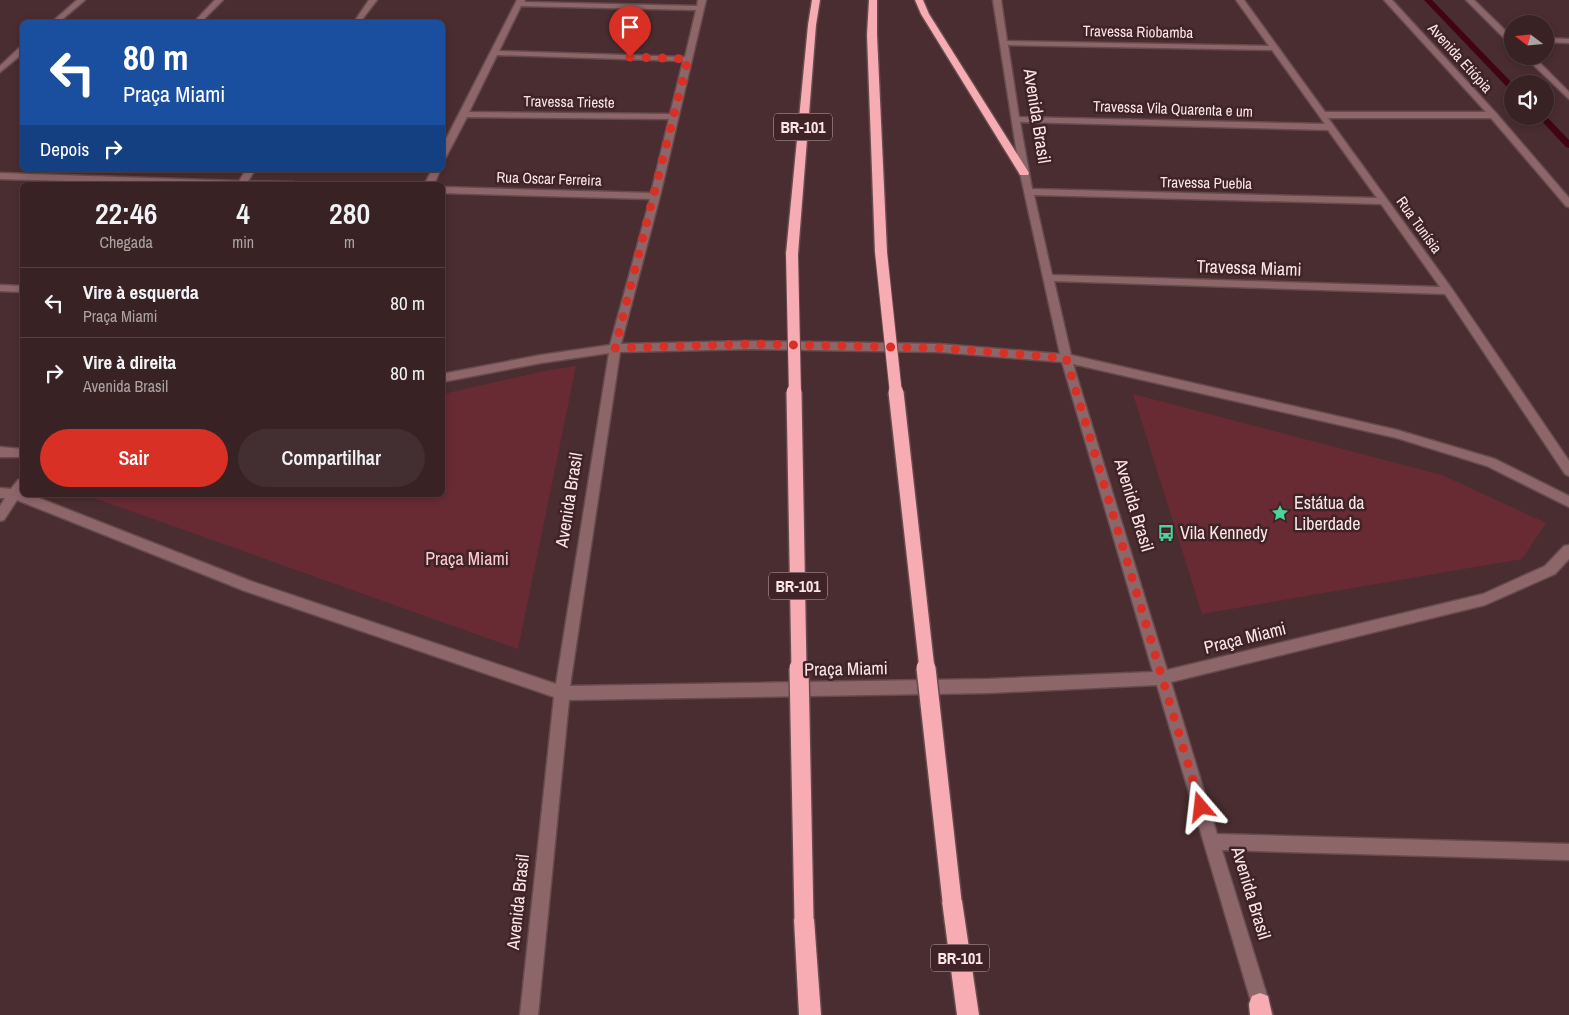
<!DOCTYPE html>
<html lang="pt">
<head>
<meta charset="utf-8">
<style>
	:root { --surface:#382224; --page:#432f31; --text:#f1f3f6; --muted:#aba4a6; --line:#523f41; --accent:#d93025 }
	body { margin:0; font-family:"Archivo Narrow",sans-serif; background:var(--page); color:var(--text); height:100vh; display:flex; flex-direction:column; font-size:19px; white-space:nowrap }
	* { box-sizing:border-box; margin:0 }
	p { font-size:16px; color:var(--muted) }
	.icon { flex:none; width:28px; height:28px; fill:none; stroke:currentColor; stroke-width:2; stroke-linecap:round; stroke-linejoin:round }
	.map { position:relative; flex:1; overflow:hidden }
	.sheet { position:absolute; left:20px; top:182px; width:425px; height:315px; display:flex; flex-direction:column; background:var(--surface); border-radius:8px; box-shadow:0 2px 8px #0003,0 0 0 1px var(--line) }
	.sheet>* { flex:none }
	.hud { position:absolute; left:20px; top:20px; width:425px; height:152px; border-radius:8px; box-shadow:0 2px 8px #0003,0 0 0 1px var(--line); background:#1a4fa0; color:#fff; overflow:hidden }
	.needle { width:32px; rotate:286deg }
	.controls { position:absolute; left:1504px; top:15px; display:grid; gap:10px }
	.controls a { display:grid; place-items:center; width:50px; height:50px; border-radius:50%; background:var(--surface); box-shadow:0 2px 8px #0003,0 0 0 1px var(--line); font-size:25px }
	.pin { position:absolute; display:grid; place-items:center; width:42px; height:42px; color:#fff; margin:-51px -21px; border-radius:50% 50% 50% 0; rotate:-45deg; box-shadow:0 0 5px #0007 }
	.pin .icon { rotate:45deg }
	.me { position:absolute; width:55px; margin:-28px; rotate:343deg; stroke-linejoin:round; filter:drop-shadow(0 0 4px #0008) }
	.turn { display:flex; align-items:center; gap:18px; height:105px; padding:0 20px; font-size:22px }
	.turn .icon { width:65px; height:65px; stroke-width:2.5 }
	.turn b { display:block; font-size:35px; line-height:42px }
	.then { display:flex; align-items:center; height:48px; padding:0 20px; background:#0003; gap:10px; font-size:19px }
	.eta { display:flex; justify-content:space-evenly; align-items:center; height:85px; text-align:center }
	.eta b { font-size:30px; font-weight:600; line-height:35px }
	.cta { display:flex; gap:10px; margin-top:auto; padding:10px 20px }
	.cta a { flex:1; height:58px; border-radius:30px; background:var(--accent); color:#fff; font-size:20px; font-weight:600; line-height:58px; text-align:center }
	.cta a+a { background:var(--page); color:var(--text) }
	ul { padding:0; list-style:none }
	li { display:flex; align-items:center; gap:15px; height:70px; padding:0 20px; border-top:1px solid var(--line) }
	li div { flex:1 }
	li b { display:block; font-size:19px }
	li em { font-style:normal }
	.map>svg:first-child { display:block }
	.green { fill:#682b34 }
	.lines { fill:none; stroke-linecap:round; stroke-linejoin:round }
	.stream { fill:#400414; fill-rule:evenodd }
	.minor-casing { stroke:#664b4d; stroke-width:3 }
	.highway-casing { stroke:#664b4d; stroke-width:3 }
	.minor { fill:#8d666a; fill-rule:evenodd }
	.highway { fill:#f7abb3; fill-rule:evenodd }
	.highway-bridge-far2-casing { stroke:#664b4d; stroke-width:14; stroke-linecap:butt }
	.highway-bridge-far1-casing { stroke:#664b4d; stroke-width:18; stroke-linecap:butt }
	.highway-bridge-casing { stroke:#664b4d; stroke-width:22; stroke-linecap:butt }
	.highway-bridge-far2 { stroke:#f7abb3; stroke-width:12 }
	.highway-bridge-far1 { stroke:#f7abb3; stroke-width:15 }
	.highway-bridge { stroke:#f7abb3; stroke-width:19 }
	.route { stroke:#d93025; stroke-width:9; stroke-dasharray:0 16.2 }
	.labels { text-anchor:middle; stroke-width:5; stroke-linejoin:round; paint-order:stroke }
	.far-street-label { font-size:15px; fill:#fae6e7; stroke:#3f2326 }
	.shield { fill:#3f2326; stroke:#c2acad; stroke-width:1 }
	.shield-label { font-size:16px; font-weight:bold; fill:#fae6e7 }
	.street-label { font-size:18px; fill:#fae6e7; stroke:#3f2326 }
	.poi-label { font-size:18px; fill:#fae6e7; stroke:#3f2326; text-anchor:start }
	.park-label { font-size:18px; fill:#fccacf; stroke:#3f2326 }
</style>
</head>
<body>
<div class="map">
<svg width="1569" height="1015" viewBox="0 0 1569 1015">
	<rect width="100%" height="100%" fill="#4a2d30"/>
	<g class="green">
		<polygon points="576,366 518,649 86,495 442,495 443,394 549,370"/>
		<polygon points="1133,394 1442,475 1546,523 1522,559 1202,614"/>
	</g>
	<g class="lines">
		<g class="stream">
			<polygon points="1424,0 1432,0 1513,84 1512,89 1509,89"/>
			<polygon points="1545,115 1569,140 1569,148 1566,147 1537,116"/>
		</g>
		<g class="minor-casing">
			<g id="minor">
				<polygon points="77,0 85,0 59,22 52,22"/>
				<polygon points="215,0 223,0 201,22 194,22"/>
				<polygon points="369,0 377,0 360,22 354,22"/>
				<path d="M517,0H525L524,2L697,6L698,0H706L660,196L621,344L752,341L939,344L1060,354L1020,173L993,0H1001L1007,41L1269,46L1236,0H1244L1325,112H1486L1384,0H1392L1496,113L1569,198V207L1566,206L1491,118H1328L1452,289L1569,461V476L1565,474L1445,294L1054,281L1071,355L1397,430L1495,459L1569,496V507L1487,466L1397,438L1073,364L1167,670L1483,594L1545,566L1564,546L1569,545V559L1555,574L1485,605L1171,682L1217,834L1569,844V860L1222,850L1273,1015H1255L1157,685L989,693L569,700L538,1015H520L554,697L245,591L17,500L4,520L0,521V506L5,498H0V488L11,489L18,480L22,478V495H31L253,582L556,684L609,353L541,363L442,382V374L541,355L610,345L650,199L442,193V187L651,193L669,119L467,117L446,157L442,160V147ZM521,6L696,10L685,57L499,51ZM1008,45L1272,50L1325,124L1019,117ZM497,55L683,61L670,114L469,112ZM1020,122L1328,130L1377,198L1032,189ZM1034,195L1381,204L1440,287L1052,275ZM752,349L939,352L1062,362L1153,672L989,679L570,686L620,352Z"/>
				<polygon points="1466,0 1474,0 1512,37 1512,43 1509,43"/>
				<polygon points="1545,38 1569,39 1569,43 1545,42"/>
				<polygon points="19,48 22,48 22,54 0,72 0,66"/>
				<polygon points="1524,56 1533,56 1569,92 1569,99"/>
				<polygon points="246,170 255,170 248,181 294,182 299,185 205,185 0,179 0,173 239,181"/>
				<polygon points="432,170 440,170 434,185 424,185"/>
				<polygon points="0,285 22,286 22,292 0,291"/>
				<polygon points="0,447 22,449 22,457 0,457"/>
			</g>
		</g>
		<g class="highway-casing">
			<g id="highway">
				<polygon points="812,0 820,0 816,25 798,254 792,258 786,254 808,25"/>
				<polygon points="869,0 877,0 877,35 887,252 881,256 875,252 867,35"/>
				<polygon points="915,0 923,0 929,14 1029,173 1028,175 1020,175 1019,173 921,14"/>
				<polygon points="952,891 959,894 962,901 979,1015 957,1015 942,901 945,894"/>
				<polygon points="804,909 811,912 814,919 821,1015 799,1015 794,919 797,912"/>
				<polygon points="1260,993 1268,996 1272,1015 1250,1015 1249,1004 1252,996"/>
			</g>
		</g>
		<use href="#minor" class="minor"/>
		<use href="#highway" class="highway"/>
		<g class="highway-bridge-far2-casing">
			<g id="highway-bridge-far2">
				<polyline points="881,252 896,394"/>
				<polyline points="792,254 795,394"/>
			</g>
		</g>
		<g class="highway-bridge-far1-casing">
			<g id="highway-bridge-far1">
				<polyline points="794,392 799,669"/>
				<polyline points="896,392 927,669"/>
			</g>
		</g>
		<g class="highway-bridge-casing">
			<g id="highway-bridge">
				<polyline points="799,668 804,919"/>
				<polyline points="926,668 952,901"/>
			</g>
		</g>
		<use href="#highway-bridge-far2" class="highway-bridge-far2"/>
		<use href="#highway-bridge-far1" class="highway-bridge-far1"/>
		<use href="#highway-bridge" class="highway-bridge"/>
	</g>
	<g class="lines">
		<polyline class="route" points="630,57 688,59 615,348 752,344 939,348 1066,358 1201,807"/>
	</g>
	<defs>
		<g id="sight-bare" transform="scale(1.35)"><path d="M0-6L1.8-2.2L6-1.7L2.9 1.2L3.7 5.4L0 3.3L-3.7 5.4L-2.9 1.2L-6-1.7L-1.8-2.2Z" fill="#4ad49c" stroke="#3f2326" stroke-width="2.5" paint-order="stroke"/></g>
		<g id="bus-bare" transform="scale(1.35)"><path d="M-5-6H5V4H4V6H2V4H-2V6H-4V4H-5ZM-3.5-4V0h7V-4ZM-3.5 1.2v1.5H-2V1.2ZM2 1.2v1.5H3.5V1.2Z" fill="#4ad49c" stroke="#3f2326" stroke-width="2.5" paint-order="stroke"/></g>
	</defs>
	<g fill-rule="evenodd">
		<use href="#sight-bare" x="1280" y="513"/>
		<use href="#bus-bare" x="1166" y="533"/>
	</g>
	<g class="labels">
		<g class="far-street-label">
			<text transform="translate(1138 32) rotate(1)" y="5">Travessa Riobamba</text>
			<text transform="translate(1460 58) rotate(48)" y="5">Avenida Etiópia</text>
			<text transform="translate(569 102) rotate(1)" y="5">Travessa Trieste</text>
			<text transform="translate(1173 109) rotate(2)" y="5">Travessa Vila Quarenta e um</text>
			<text transform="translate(549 179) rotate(2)" y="5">Rua Oscar Ferreira</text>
			<text transform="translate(1206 183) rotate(1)" y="5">Travessa Puebla</text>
			<text transform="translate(1419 225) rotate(54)" y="5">Rua Tunísia</text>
		</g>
		<g class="shield">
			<rect x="774" y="113.5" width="58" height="27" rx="4"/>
			<rect x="769" y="572.5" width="58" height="27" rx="4"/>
			<rect x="931" y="944.5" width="58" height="27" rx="4"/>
		</g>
		<g class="shield-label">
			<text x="803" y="133">BR-101</text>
			<text x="798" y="592">BR-101</text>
			<text x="960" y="964">BR-101</text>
		</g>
		<g class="street-label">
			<text transform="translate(1037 116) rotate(81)" y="6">Avenida Brasil</text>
			<text transform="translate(1249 268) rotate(2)" y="6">Travessa Miami</text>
			<text transform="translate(569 500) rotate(-81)" y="6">Avenida Brasil</text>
			<text transform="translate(1134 505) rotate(73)" y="6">Avenida Brasil</text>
			<text transform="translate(1245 638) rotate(-14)" y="6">Praça Miami</text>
			<text transform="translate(846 669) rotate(-1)" y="6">Praça Miami</text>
			<text transform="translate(1251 893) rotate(73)" y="6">Avenida Brasil</text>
			<text transform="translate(518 902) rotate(-84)" y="6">Avenida Brasil</text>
		</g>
		<g class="poi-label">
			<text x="1294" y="509">Estátua da<tspan x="1294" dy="21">Liberdade</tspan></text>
			<text x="1180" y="539">Vila Kennedy</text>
		</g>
		<g class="park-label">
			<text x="467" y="565">Praça Miami</text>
		</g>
	</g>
</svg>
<div class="controls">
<a><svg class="needle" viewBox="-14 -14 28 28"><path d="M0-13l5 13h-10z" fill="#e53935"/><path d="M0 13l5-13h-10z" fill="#aba4a6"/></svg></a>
<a><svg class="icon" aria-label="sound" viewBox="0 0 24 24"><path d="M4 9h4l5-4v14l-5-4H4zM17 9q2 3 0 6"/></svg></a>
</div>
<div class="pin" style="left:630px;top:57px;background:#d93025"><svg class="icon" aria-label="arrive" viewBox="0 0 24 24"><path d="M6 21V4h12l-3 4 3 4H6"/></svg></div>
<svg class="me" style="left:1201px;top:807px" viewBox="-20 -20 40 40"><path d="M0-17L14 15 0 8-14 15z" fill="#d93025" stroke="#fff" stroke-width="4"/></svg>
<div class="hud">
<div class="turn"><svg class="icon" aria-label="left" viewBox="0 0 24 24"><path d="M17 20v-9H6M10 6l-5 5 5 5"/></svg><div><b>80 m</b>Praça Miami</div></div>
<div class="then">Depois<svg class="icon" aria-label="right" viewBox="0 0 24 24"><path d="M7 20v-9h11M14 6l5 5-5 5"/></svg></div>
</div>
<section class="sheet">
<div class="eta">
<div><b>22:46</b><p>Chegada</p></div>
<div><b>4</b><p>min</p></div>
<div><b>280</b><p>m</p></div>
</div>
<ul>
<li><svg class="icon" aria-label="left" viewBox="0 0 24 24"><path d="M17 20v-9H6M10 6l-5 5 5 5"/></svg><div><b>Vire à esquerda</b><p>Praça Miami</p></div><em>80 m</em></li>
<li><svg class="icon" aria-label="right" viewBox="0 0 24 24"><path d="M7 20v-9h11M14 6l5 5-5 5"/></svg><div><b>Vire à direita</b><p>Avenida Brasil</p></div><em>80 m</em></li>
</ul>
<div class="cta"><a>Sair</a><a>Compartilhar</a></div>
</section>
</div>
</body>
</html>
